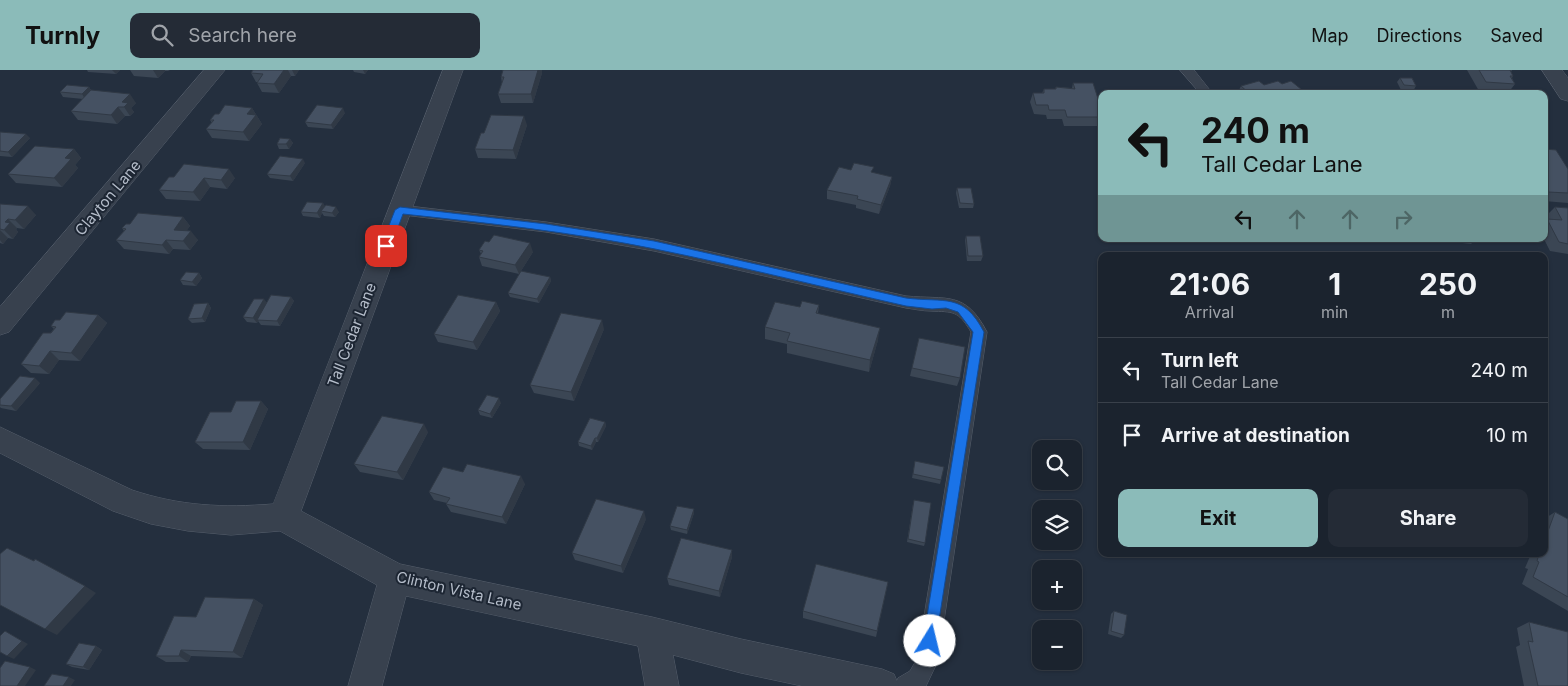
<!DOCTYPE html>
<html lang="en">
<head>
<meta charset="utf-8">
<style>
	:root { --surface:#1b232e; --page:#242b36; --text:#f1f3f6; --muted:#a0a4aa; --line:#39404a; --accent:#8bbbb9 }
	body { margin:0; font-family:Inter,sans-serif; background:var(--page); color:var(--text); height:100vh; display:flex; flex-direction:column; font-size:19px; white-space:nowrap }
	* { box-sizing:border-box; margin:0 }
	p { font-size:16px; color:var(--muted) }
	.icon { flex:none; width:28px; height:28px; fill:none; stroke:currentColor; stroke-width:2; stroke-linecap:round; stroke-linejoin:round }
	.map { position:relative; flex:1; overflow:hidden }
	.panel { position:absolute; left:1098px; top:182px; width:450px; height:305px; display:flex; flex-direction:column; background:var(--surface); border-radius:10px; box-shadow:0 1px 4px #0004,0 0 0 1px var(--line) }
	.panel>* { flex:none }
	.guide { position:absolute; left:1098px; top:20px; width:450px; height:152px; border-radius:10px; box-shadow:0 1px 4px #0004,0 0 0 1px var(--line); background:#8bbbb9; color:#111; overflow:hidden }
	.fabs { position:absolute; left:1032px; top:370px; display:grid; gap:10px }
	.fabs a { display:grid; place-items:center; width:50px; height:50px; border-radius:10px; background:var(--surface); box-shadow:0 1px 4px #0004,0 0 0 1px var(--line); font-size:25px }
	.pin { position:absolute; display:grid; place-items:center; width:42px; height:42px; color:#fff; margin:-21px; border-radius:10px; box-shadow:0 2px 8px #0006 }
	.me { position:absolute; width:55px; margin:-28px; rotate:9deg; stroke-linejoin:round; filter:drop-shadow(0 0 4px #0008) }
	.turn { display:flex; align-items:center; gap:18px; height:105px; padding:0 20px; font-size:22px }
	.turn .icon { width:65px; height:65px; stroke-width:2.5 }
	.turn b { display:block; font-size:35px; line-height:42px }
	.lanes { display:flex; align-items:center; height:48px; padding:0 20px; background:#0003; justify-content:center; gap:25px; direction:ltr }
	.lanes .off { opacity:.35 }
	.eta { display:flex; justify-content:space-evenly; align-items:center; height:85px; text-align:center }
	.eta b { font-size:30px; font-weight:700; line-height:35px }
	.action { display:flex; gap:10px; margin-top:auto; padding:10px 20px }
	.action a { flex:1; height:58px; border-radius:10px; background:var(--accent); color:#111; font-size:20px; font-weight:700; line-height:58px; text-align:center }
	.action a+a { background:var(--page); color:var(--text) }
	ul { padding:0; list-style:none }
	li { display:flex; align-items:center; gap:15px; height:65px; padding:0 20px; border-top:1px solid var(--line) }
	li div { flex:1 }
	li b { display:block; font-size:19px }
	li em { font-style:normal }
	header { display:flex; align-items:center; gap:30px; box-sizing:border-box; height:70px; padding:0 25px; background:var(--accent); color:#111 }
	header strong { font-size:24px }
	nav { display:flex; gap:28px; margin-inline-start:auto; font-size:18px }
	.search { width:350px; height:45px; background:var(--page); display:flex; align-items:center; gap:12px; box-sizing:border-box; padding:0 18px; border-radius:10px; color:var(--muted); font-size:19px }
	.map>svg:first-child { display:block }
	.lines { fill:none; stroke-linecap:round; stroke-linejoin:round }
	.lane-casing { stroke:#565f6c; stroke-width:1 }
	.street-casing { stroke:#565f6c; stroke-width:1 }
	.lane { fill:#38414e; fill-rule:evenodd }
	.street { fill:#38414e; fill-rule:evenodd }
	.wall { fill:#3b4654 }
	.shaded-wall { fill:#303945 }
	.building { fill:#455162; stroke:#303945 }
	.route { fill:#1a73e8; stroke:#114b97 }
	.labels { text-anchor:middle; stroke-width:4; stroke-linejoin:round; paint-order:stroke }
	.street-label { font-size:15px; fill:#b4bcc9; stroke:#1d2633 }
</style>
</head>
<body>
<header>
<strong>Turnly</strong>
<div class="search"><svg class="icon" aria-label="search" viewBox="0 0 24 24"><circle cx="10" cy="10" r="6"/><path d="M15 15l6 6"/></svg>Search here</div>
<nav><a>Map</a><a>Directions</a><a>Saved</a></nav>
</header>
<div class="map">
<svg width="1568" height="616" viewBox="0 0 1568 616">
	<rect width="100%" height="100%" fill="#242f3e"/>
	<g class="lines">
		<g class="lane-casing">
			<g id="lane">
				<polygon points="1180,0 1194,0 1213,24 1201,24"/>
				<path d="M400,135L546,152L654,169L906,226C947,230 965,220 987,262L938,591L926,616H895L898,608L910,601L917,589L971,262C958,240 953,242 931,241C922,241 914,239 906,238L654,181L546,162L395,144L392,140L395,136Z"/>
			</g>
		</g>
		<g class="street-casing">
			<g id="street">
				<polygon points="204,0 225,0 9,262 0,265 0,237"/>
				<path d="M443,0H463L301,441L400,494L652,547L741,569L882,599L894,604L899,616H802L741,603L673,585L679,616H645L638,576L406,526L382,616H348L377,515L280,461L231,465L188,461L151,454L113,441L0,383V357L132,420C180,436 223,438 273,434Z"/>
				<polygon points="1542,0 1562,0 1568,8 1568,31 1561,29"/>
			</g>
		</g>
		<use href="#lane" class="lane"/>
		<use href="#street" class="street"/>
	</g>
	<g class="wall">
		<polygon points="87,0 120,0 116,4 88,2"/>
		<polygon points="130,0 170,0 168,1 165,1 158,8 134,6"/>
		<polygon points="253,0 299,0 295,6 291,6 279,23 262,22 257,13 257,12 256,12 251,3"/>
		<polygon points="353,0 368,0 365,4 354,2"/>
		<polygon points="1467,0 1512,0 1511,2 1513,6 1512,8 1515,14 1508,23 1479,21"/>
		<polygon points="542,3 533,33 501,33 498,24 502,13 501,7"/>
		<polygon points="1400,8 1416,16 1413,21 1401,20 1397,12"/>
		<polygon points="1073,13 1101,38 1101,56 1064,56 1062,49 1047,49 1046,45 1034,44 1030,32 1033,23 1042,23 1044,19 1055,19 1056,17 1072,18"/>
		<polygon points="1282,14 1307,24 1237,24 1241,16"/>
		<polygon points="89,17 91,20 136,33 131,38 134,42 130,46 125,46 117,54 78,50 71,41 83,29 63,27 60,22"/>
		<polygon points="252,38 262,54 249,71 212,68 206,59 212,53 210,50 219,44"/>
		<polygon points="345,43 333,59 308,57 305,52"/>
		<polygon points="527,55 516,89 478,88 475,79 484,63"/>
		<polygon points="0,62 30,68 12,87 0,86"/>
		<polygon points="290,69 293,73 289,79 279,79 277,74"/>
		<polygon points="74,79 81,88 75,95 78,98 62,117 16,113 8,104"/>
		<polygon points="1544,79 1568,99 1568,133 1544,131"/>
		<polygon points="305,93 293,111 270,108 267,104"/>
		<polygon points="851,100 873,103 892,107 890,116 879,144 856,138 856,135 827,129 827,120"/>
		<polygon points="174,107 235,108 227,119 210,117 200,131 166,129 159,120"/>
		<polygon points="957,118 974,134 973,138 959,138 956,123"/>
		<polygon points="323,133 325,137 339,142 335,147 324,146 322,143 320,148 303,146 301,142"/>
		<polygon points="0,134 36,145 24,159 17,158 16,159 18,162 13,169 8,168 3,174 0,173"/>
		<polygon points="1555,137 1568,138 1568,184 1550,181 1544,169 1544,152 1547,149 1548,149 1546,146"/>
		<polygon points="183,147 190,156 186,161 198,170 190,180 173,179 169,184 124,179 116,170 124,161 122,158 130,154"/>
		<polygon points="966,166 983,186 981,191 967,191 965,170"/>
		<polygon points="1460,169 1475,169 1475,170 1471,174 1462,173"/>
		<polygon points="479,180 533,182 519,204 482,196 479,187 481,184"/>
		<polygon points="199,203 202,208 196,216 183,215 180,210"/>
		<polygon points="550,207 551,211 539,233 510,227 508,223"/>
		<polygon points="291,227 294,231 280,256 261,255 258,251 257,253 247,252 243,247 267,233"/>
		<polygon points="496,232 500,241 477,280 438,272 434,264"/>
		<polygon points="208,233 211,238 205,252 192,253 188,249"/>
		<polygon points="819,235 818,244 878,270 869,302 787,283 787,274 765,269 765,257 800,237"/>
		<polygon points="98,245 107,253 80,291 59,290 49,304 31,303 21,294 54,259 51,256 60,250"/>
		<polygon points="604,259 574,331 534,323 530,315"/>
		<polygon points="919,268 960,308 957,316 910,306"/>
		<polygon points="40,313 16,341 1,338 0,337 0,329"/>
		<polygon points="261,331 268,339 250,380 203,379 195,372"/>
		<polygon points="501,333 492,348 480,345 478,340"/>
		<polygon points="605,352 606,356 598,372 596,372 592,380 579,376 578,372"/>
		<polygon points="428,362 403,410 360,402 354,394"/>
		<polygon points="915,391 941,410 940,414 912,408"/>
		<polygon points="463,402 525,414 506,454 451,442 446,434 447,433 434,430 429,422"/>
		<polygon points="913,434 925,473 924,476 907,472"/>
		<polygon points="694,439 694,443 687,464 671,460 670,456"/>
		<polygon points="1555,442 1568,449 1568,541 1522,514 1528,499 1525,498 1531,484 1544,484 1544,449"/>
		<polygon points="646,449 623,503 575,490 572,483"/>
		<polygon points="732,480 732,487 720,527 669,515 667,508"/>
		<polygon points="888,512 876,567 803,548 803,541"/>
		<polygon points="254,529 263,535 242,588 191,586 188,592 166,592 156,586 196,547"/>
		<polygon points="1114,541 1124,565 1121,568 1108,564 1111,544"/>
		<polygon points="1529,552 1568,616 1524,616 1516,577 1520,575 1517,558"/>
		<polygon points="96,576 102,580 89,600 72,597 66,594"/>
	</g>
	<g class="shaded-wall">
		<polygon points="112,0 120,0 116,4"/>
		<polygon points="153,0 165,0 165,1 158,8"/>
		<polygon points="284,0 288,0 291,6 279,23 274,14"/>
		<polygon points="292,0 299,0 295,6"/>
		<polygon points="363,0 368,0 365,4"/>
		<polygon points="538,0 542,0 542,3 533,33 531,24"/>
		<polygon points="89,17 92,22 85,29 82,24"/>
		<polygon points="130,24 136,33 131,38 134,42 130,46 124,37 122,32"/>
		<polygon points="118,37 125,46 117,54 111,45"/>
		<polygon points="252,38 262,54 249,71 243,62 247,44"/>
		<polygon points="343,38 345,43 333,59 331,55"/>
		<polygon points="524,46 527,55 516,89 513,80"/>
		<polygon points="26,64 30,68 12,87 8,82"/>
		<polygon points="290,69 293,73 289,79 286,74"/>
		<polygon points="74,79 81,88 75,95 78,98 62,117 54,108 65,88"/>
		<polygon points="303,89 305,93 293,111 290,106"/>
		<polygon points="229,99 235,108 227,119 221,110"/>
		<polygon points="892,107 890,116 879,144 881,135"/>
		<polygon points="204,108 210,117 200,131 193,122"/>
		<polygon points="323,133 326,138 321,141 322,143 320,148 317,143"/>
		<polygon points="28,136 36,145 24,159 15,150"/>
		<polygon points="336,137 339,142 335,147 332,143"/>
		<polygon points="183,147 190,156 181,169 174,160"/>
		<polygon points="8,149 17,158 16,159 18,162 13,169 4,160 5,152"/>
		<polygon points="0,160 8,168 3,174 0,170"/>
		<polygon points="191,161 198,170 190,180 183,171"/>
		<polygon points="166,170 173,179 169,184 162,175"/>
		<polygon points="530,173 533,182 519,204 515,195"/>
		<polygon points="199,203 202,208 196,216 192,212"/>
		<polygon points="550,207 551,211 539,233 537,229"/>
		<polygon points="291,227 294,231 280,256 277,251"/>
		<polygon points="264,229 268,234 257,253 253,248"/>
		<polygon points="496,232 500,241 477,280 473,272"/>
		<polygon points="208,233 211,238 205,252 202,248"/>
		<polygon points="98,245 107,253 80,291 71,283"/>
		<polygon points="602,250 604,259 574,331 571,322"/>
		<polygon points="880,258 878,270 869,302 870,290"/>
		<polygon points="50,281 59,290 49,304 39,296"/>
		<polygon points="35,308 40,313 16,341 11,336"/>
		<polygon points="499,328 501,333 492,348 490,344"/>
		<polygon points="261,331 268,339 250,380 243,372"/>
		<polygon points="605,352 606,356 598,372 597,368"/>
		<polygon points="424,354 428,362 403,410 397,402"/>
		<polygon points="595,368 596,372 592,380 591,376"/>
		<polygon points="521,406 525,414 506,454 502,447"/>
		<polygon points="694,439 694,443 687,464 687,460"/>
		<polygon points="644,441 646,449 623,503 621,496"/>
		<polygon points="732,480 732,487 720,527 719,521"/>
		<polygon points="85,516 96,523 57,565 45,559"/>
		<polygon points="254,529 263,535 242,588 233,582"/>
		<polygon points="5,561 28,574 14,589 7,586"/>
		<polygon points="96,576 102,580 89,600 83,597"/>
		<polygon points="181,580 191,586 188,592 179,586"/>
		<polygon points="30,597 36,600 25,616 17,616"/>
		<polygon points="69,607 75,610 71,616 63,616"/>
	</g>
	<g class="building">
		<polygon points="253,0 284,0 274,14 257,13 263,4 251,3"/>
		<polygon points="503,0 538,0 531,24 498,24 504,7 501,7"/>
		<polygon points="1479,0 1510,0 1513,6 1510,6 1515,14 1486,12"/>
		<polygon points="1400,8 1412,8 1416,16 1404,15"/>
		<polygon points="1259,11 1264,15 1278,11 1282,14 1291,11 1307,24 1250,24 1241,16"/>
		<polygon points="1073,13 1093,13 1101,38 1101,47 1067,47 1065,40 1049,40 1048,35 1036,35 1033,23 1044,23 1044,19 1056,19 1056,17 1075,19"/>
		<polygon points="67,15 89,17 82,24 60,22"/>
		<polygon points="91,20 130,24 122,32 128,33 124,37 118,37 111,45 71,41"/>
		<polygon points="225,35 252,38 247,44 256,45 243,62 206,59 214,50 210,50 215,44 219,44"/>
		<polygon points="317,35 343,38 331,55 305,52"/>
		<polygon points="491,45 524,46 513,80 475,79 481,63 484,63"/>
		<polygon points="0,62 26,64 8,82 0,81"/>
		<polygon points="280,68 290,69 286,74 277,74"/>
		<polygon points="35,76 74,79 65,88 71,89 54,108 8,104"/>
		<polygon points="1544,79 1556,80 1568,99 1568,123 1548,122 1544,115"/>
		<polygon points="280,86 303,89 290,106 267,104"/>
		<polygon points="854,93 874,97 871,102 892,107 881,135 857,129 858,126 827,120 839,97 851,100"/>
		<polygon points="184,94 229,99 221,110 204,108 193,122 159,120 169,107 174,107"/>
		<polygon points="957,118 971,118 974,134 960,133"/>
		<polygon points="307,132 323,133 317,143 301,142"/>
		<polygon points="0,134 28,136 15,150 8,149 5,152 10,153 4,160 0,159"/>
		<polygon points="326,135 336,137 332,143 321,141"/>
		<polygon points="1555,137 1568,138 1568,174 1559,172 1547,149 1562,150"/>
		<polygon points="138,143 183,147 174,160 191,161 183,171 166,170 162,175 116,170 126,159 122,158 126,154 130,154"/>
		<polygon points="494,165 530,173 515,195 479,187 483,181 479,180 485,171 489,172"/>
		<polygon points="966,166 980,166 983,186 968,186"/>
		<polygon points="521,201 550,207 537,229 508,223"/>
		<polygon points="186,202 199,203 192,212 180,210"/>
		<polygon points="271,225 291,227 277,251 257,250"/>
		<polygon points="458,225 496,232 473,272 434,264"/>
		<polygon points="254,229 264,229 253,248 243,247"/>
		<polygon points="802,231 819,235 816,243 880,258 870,290 787,271 790,263 765,257 775,232 800,237"/>
		<polygon points="208,233 202,248 188,249 194,234"/>
		<polygon points="66,242 98,245 71,283 50,281 39,296 21,294 43,263 51,263 56,257 51,256 55,250 60,250"/>
		<polygon points="561,243 602,250 571,322 530,315"/>
		<polygon points="919,268 965,277 960,308 912,298"/>
		<polygon points="20,306 35,308 11,336 0,335 0,329"/>
		<polygon points="487,325 499,328 490,344 478,340"/>
		<polygon points="236,331 261,331 243,372 195,372 210,342 231,342"/>
		<polygon points="382,346 424,354 397,402 354,394"/>
		<polygon points="590,348 605,352 597,368 595,368 591,376 578,372"/>
		<polygon points="915,391 944,397 941,410 913,404"/>
		<polygon points="467,394 521,406 502,447 446,434 450,428 429,422 443,397 463,402"/>
		<polygon points="596,429 644,441 621,496 572,483"/>
		<polygon points="914,430 931,433 925,473 908,469"/>
		<polygon points="677,436 694,439 687,460 670,456"/>
		<polygon points="1555,442 1568,449 1568,527 1533,507 1539,492 1537,491 1539,484 1544,484 1544,472"/>
		<polygon points="681,468 732,480 719,521 667,508"/>
		<polygon points="7,478 34,491 35,489 85,516 45,559 0,535 0,484"/>
		<polygon points="816,494 888,512 877,561 803,541"/>
		<polygon points="205,527 254,529 233,582 181,580 179,586 156,586 174,546 196,547"/>
		<polygon points="1114,541 1127,545 1124,565 1111,561"/>
		<polygon points="1529,552 1568,562 1568,616 1538,616 1528,571 1533,572"/>
		<polygon points="5,561 22,571 7,586 0,582 0,566"/>
		<polygon points="79,573 96,576 83,597 66,594"/>
		<polygon points="5,591 30,597 17,616 0,616 0,598"/>
		<polygon points="52,604 69,607 63,616 44,616"/>
	</g>
	<path class="route" d="M400,137L546,154L654,171L906,228C945,233 963,222 984,262L935,576L930,578L925,576L923,571L973,262L958,242L946,238L932,239L906,236C822,217 739,196 655,179C572,162 487,153 403,144L390,179H382L381,176L395,140Z"/>
	<g class="labels">
		<g class="street-label">
			<text transform="translate(108 128) rotate(-50)" y="5">Clayton Lane</text>
			<text transform="translate(352 265) rotate(-69)" y="5">Tall Cedar Lane</text>
			<text transform="translate(459 521) rotate(13)" y="5">Clinton Vista Lane</text>
		</g>
	</g>
</svg>
<div class="fabs">
<a><svg class="icon" aria-label="search" viewBox="0 0 24 24"><circle cx="10" cy="10" r="6"/><path d="M15 15l6 6"/></svg></a>
<a><svg class="icon" aria-label="layers" viewBox="0 0 24 24"><path d="M12 4l9 5-9 5-9-5zM3 14l9 5 9-5"/></svg></a>
<a>+</a>
<a>−</a>
</div>
<div class="pin" style="left:386px;top:176px;background:#d93025"><svg class="icon" aria-label="arrive" viewBox="0 0 24 24"><path d="M6 21V4h12l-3 4 3 4H6"/></svg></div>
<svg class="me" style="left:930px;top:571px" viewBox="-20 -20 40 40"><circle r="19" fill="#fff"/><path d="M0-13L10 11 0 6-10 11z" fill="#1a73e8"/></svg>
<div class="guide">
<div class="turn"><svg class="icon" aria-label="left" viewBox="0 0 24 24"><path d="M17 20v-9H6M10 6l-5 5 5 5"/></svg><div><b>240 m</b>Tall Cedar Lane</div></div>
<div class="lanes"><svg class="icon" aria-label="left" viewBox="0 0 24 24"><path d="M17 20v-9H6M10 6l-5 5 5 5"/></svg><svg class="icon off" aria-label="ahead" viewBox="0 0 24 24"><path d="M12 20V5M6 11l6-6 6 6"/></svg><svg class="icon off" aria-label="ahead" viewBox="0 0 24 24"><path d="M12 20V5M6 11l6-6 6 6"/></svg><svg class="icon off" aria-label="right" viewBox="0 0 24 24"><path d="M7 20v-9h11M14 6l5 5-5 5"/></svg></div>
</div>
<section class="panel">
<div class="eta">
<div><b>21:06</b><p>Arrival</p></div>
<div><b>1</b><p>min</p></div>
<div><b>250</b><p>m</p></div>
</div>
<ul>
<li><svg class="icon" aria-label="left" viewBox="0 0 24 24"><path d="M17 20v-9H6M10 6l-5 5 5 5"/></svg><div><b>Turn left</b><p>Tall Cedar Lane</p></div><em>240 m</em></li>
<li><svg class="icon" aria-label="arrive" viewBox="0 0 24 24"><path d="M6 21V4h12l-3 4 3 4H6"/></svg><div><b>Arrive at destination</b></div><em>10 m</em></li>
</ul>
<div class="action"><a>Exit</a><a>Share</a></div>
</section>
</div>
</body>
</html>
